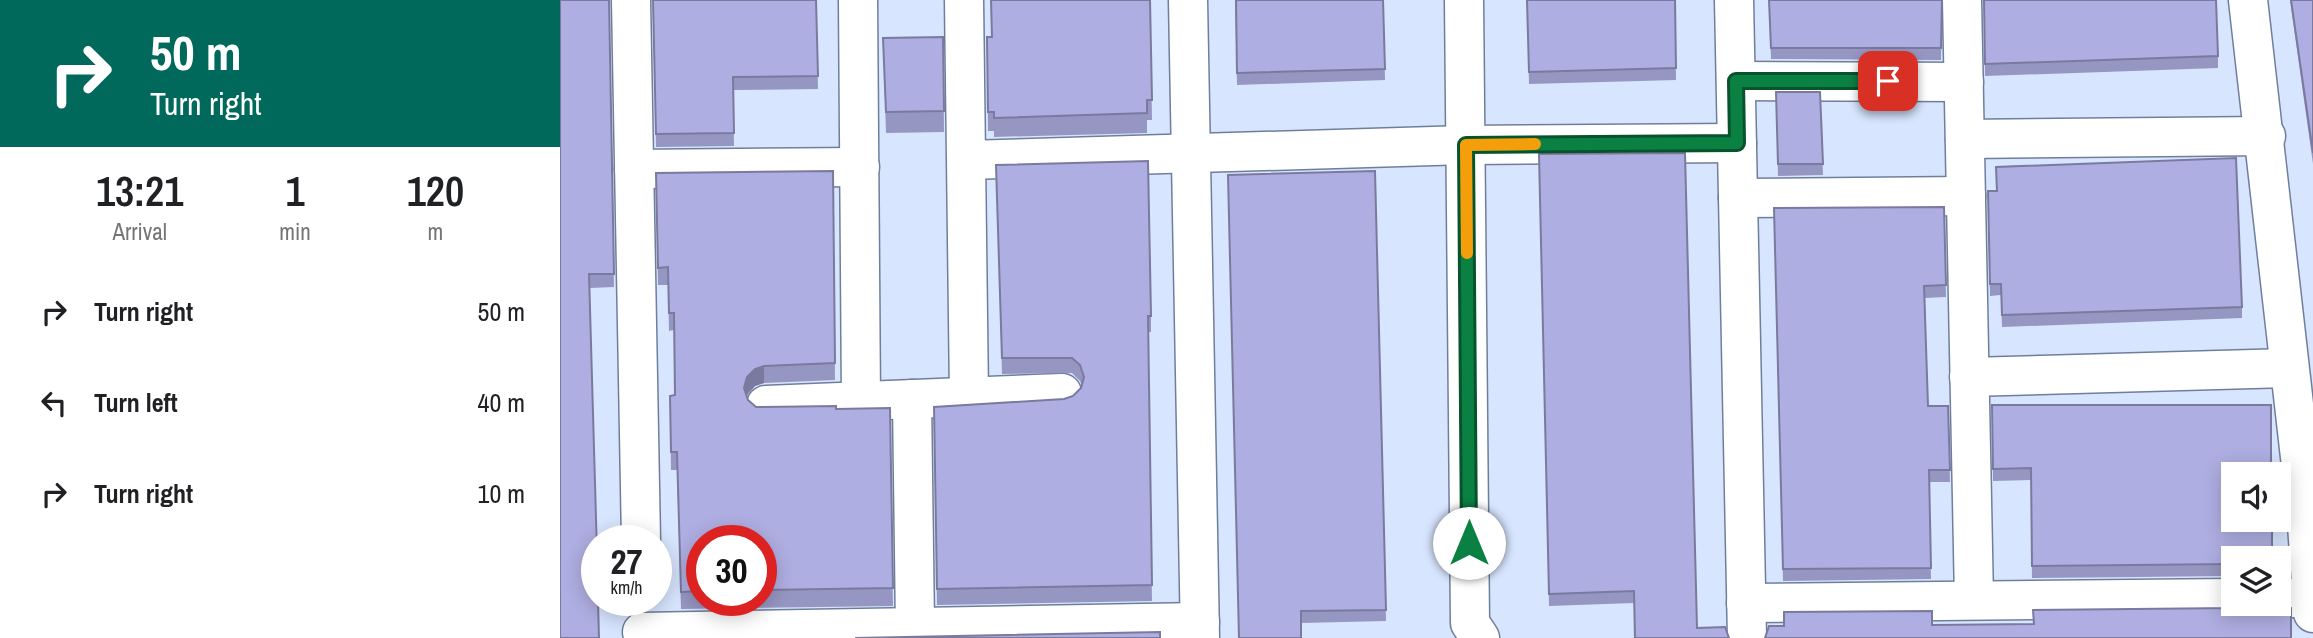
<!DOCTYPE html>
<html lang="en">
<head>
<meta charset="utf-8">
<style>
	:root { --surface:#fff; --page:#f2f2f2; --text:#202124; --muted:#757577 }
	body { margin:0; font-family:"Archivo Narrow",sans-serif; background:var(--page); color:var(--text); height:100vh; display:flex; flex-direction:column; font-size:26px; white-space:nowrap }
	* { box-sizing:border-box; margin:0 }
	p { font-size:23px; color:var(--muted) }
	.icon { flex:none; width:38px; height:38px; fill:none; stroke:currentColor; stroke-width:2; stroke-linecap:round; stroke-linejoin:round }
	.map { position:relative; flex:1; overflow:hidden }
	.side { display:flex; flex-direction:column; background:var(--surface); width:560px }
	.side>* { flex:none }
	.banner { background:#00695c; color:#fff; overflow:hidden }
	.buttons { position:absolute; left:1661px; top:462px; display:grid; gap:14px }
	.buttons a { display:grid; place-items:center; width:70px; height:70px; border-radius:0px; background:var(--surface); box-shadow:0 4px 18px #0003; font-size:35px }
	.speed { position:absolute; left:21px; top:525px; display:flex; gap:14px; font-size:35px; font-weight:700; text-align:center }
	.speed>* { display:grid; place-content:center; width:91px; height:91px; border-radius:50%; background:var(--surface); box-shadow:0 4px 18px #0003; line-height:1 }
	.speed small { font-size:18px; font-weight:400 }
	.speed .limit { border:10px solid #d22; background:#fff; color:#111 }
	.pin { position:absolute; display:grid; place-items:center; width:60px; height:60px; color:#fff; margin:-30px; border-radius:14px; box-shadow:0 4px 10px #0006 }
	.me { position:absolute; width:77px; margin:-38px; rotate:0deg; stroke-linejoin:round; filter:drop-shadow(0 0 5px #0008) }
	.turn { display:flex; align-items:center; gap:24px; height:147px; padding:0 35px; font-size:32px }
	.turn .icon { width:91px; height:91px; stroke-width:2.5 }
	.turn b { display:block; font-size:49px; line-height:60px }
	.eta { display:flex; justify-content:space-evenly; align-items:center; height:119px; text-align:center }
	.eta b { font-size:42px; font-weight:600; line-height:49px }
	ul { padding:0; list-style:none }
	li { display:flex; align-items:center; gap:21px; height:91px; padding:0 35px }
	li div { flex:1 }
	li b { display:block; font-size:26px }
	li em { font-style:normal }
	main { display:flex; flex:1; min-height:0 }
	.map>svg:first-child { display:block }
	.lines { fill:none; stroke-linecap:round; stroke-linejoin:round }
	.minor-casing { stroke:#6f7f9b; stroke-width:41 }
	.minor { stroke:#fff; stroke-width:38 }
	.wall { fill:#9696c2; fill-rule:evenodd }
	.shaded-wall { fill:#7a7a9e }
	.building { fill:#afaee2; stroke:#7a7a9e; stroke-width:2 }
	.route-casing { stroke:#07532c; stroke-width:18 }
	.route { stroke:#0b8043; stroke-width:12 }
	.slow { stroke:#f59e0b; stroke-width:12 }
</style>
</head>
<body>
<main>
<section class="side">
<div class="banner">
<div class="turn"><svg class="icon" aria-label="right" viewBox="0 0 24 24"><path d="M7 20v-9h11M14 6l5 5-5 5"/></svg><div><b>50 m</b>Turn right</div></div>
</div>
<div class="eta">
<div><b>13:21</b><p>Arrival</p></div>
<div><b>1</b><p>min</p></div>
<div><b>120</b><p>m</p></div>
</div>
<ul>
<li><svg class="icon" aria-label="right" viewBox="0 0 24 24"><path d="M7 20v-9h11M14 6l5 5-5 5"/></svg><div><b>Turn right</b></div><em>50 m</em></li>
<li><svg class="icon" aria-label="left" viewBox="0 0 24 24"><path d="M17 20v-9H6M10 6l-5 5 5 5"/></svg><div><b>Turn left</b></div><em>40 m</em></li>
<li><svg class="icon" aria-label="right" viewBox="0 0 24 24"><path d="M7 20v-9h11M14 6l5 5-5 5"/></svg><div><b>Turn right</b></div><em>10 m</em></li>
</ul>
</section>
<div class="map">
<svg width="1753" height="638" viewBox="0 0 1753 638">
	<rect width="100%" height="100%" fill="#d7e5fe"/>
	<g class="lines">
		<g class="minor-casing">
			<g id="minor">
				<polyline points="71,0 81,541"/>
				<polyline points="298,0 301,402"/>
				<polyline points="404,0 409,397"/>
				<polyline points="628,0 640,638"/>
				<polyline points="904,0 910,623 920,638"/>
				<polyline points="1174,0 1187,638"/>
				<polyline points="1402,0 1414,600"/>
				<polyline points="1688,0 1746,510 1753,613"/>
				<polyline points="1176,81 1404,82"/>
				<polyline points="1405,139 1706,136"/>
				<polyline points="408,160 906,145 1177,143"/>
				<polyline points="74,169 300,167"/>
				<polyline points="1178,198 1406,196"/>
				<polyline points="1409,377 1729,368"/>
				<polyline points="352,399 355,627"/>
				<polyline points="206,405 502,393"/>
				<polyline points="1718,598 1752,598"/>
				<polyline points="1186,603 1673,598"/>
				<polyline points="82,632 640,622"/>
			</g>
		</g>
		<use href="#minor" class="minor"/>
	</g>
	<g class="wall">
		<polygon points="49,0 54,287 30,288 0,638"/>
		<polygon points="93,0 256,0 258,89 173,90 174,146 96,147"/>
		<polygon points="590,0 592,120 587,120 587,133 434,137 434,131 428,131 427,37 431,37"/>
		<polygon points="675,0 823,0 825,80 677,85"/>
		<polygon points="967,0 1115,0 1116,80 969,84"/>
		<polygon points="1209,0 1382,0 1381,60 1211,59"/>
		<polygon points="1424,0 1658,56 1658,68 1425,76"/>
		<polygon points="1730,0 1753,0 1753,164"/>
		<polygon points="383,37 384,132 326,133 323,38"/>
		<polygon points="1216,92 1260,92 1263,175 1218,176"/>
		<polygon points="1125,153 1074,603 989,606 979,154"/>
		<polygon points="436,165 591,316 591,332 588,332 592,601 377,605 374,407 504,399 513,396 521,388 522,386 520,381 512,373 442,374"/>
		<path d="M273,171L275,380L204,383L195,386L187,396L188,400L196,407L276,409L330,408L333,606L121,609L117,470H111L110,396H115L114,330L109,331L108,285H98L96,173ZM142,541H201V600H142Z"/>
		<polygon points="815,171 826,621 741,623 679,638"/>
		<polygon points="1428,191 1682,307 1682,318 1442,327 1441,295 1430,296"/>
		<polygon points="1384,207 1386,297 1365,298 1368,406 1388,406 1390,482 1369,482 1371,579 1223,581 1214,208"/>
		<polygon points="1432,405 1673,558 1673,576 1472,578 1471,480 1433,481"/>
	</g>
	<polygon class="shaded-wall" points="204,366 204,383 195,386 187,394 184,405 184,388 187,377 195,369"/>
	<g class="building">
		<polygon points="0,0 49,0 54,274 29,274 37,553 37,600 38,600 39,638 0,638"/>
		<polygon points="93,0 256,0 258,76 173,77 174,133 96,134"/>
		<polygon points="431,0 590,0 592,100 587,100 587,113 434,118 434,112 428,112 427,37 432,37"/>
		<polygon points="676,0 823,0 825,69 677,73"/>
		<polygon points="967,0 1115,0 1116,68 969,72"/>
		<polygon points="1209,0 1382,0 1381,48 1211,48"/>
		<polygon points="1424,0 1656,0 1658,56 1425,64"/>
		<polygon points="1731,0 1753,0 1753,153"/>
		<polygon points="383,37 384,111 326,112 323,38"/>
		<polygon points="1216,92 1260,92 1263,164 1218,164"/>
		<polygon points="1125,153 1137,628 1165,627 1169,638 1075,638 1074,591 989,594 979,154"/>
		<polygon points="1676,158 1682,307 1442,315 1441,284 1430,284 1428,191 1437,191 1436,167"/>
		<polygon points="588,161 591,316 588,316 592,585 377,589 374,407 504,399 513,396 521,388 524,377 520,365 512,358 442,358 436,165"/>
		<polygon points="273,171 275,363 204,366 195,369 187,377 184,388 188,400 196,407 276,406 276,409 330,408 333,588 201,590 201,541 142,541 142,591 121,592 117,452 111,452 110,396 115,395 114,313 109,313 108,267 98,268 96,173"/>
		<polygon points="815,171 826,610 741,611 741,638 679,638 668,175"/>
		<polygon points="1384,207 1386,285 1364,286 1368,406 1388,406 1390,470 1369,470 1371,568 1223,569 1214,208"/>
		<polygon points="1432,405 1711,405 1711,474 1673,474 1673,520 1712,520 1712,558 1673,558 1673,564 1472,566 1471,468 1433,469"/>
		<polygon points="1685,604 1706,604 1731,608 1731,638 1205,638 1209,626 1224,626 1224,612 1372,611 1372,625 1474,624 1473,610 1673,608"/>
		<polygon points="600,632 600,638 295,638"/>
	</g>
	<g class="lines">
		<g class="route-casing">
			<polyline id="route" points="909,543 906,145 1177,143 1176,81 1328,81"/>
		</g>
		<use href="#route" class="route"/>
		<polyline class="slow" points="907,253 906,145 975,144"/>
	</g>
</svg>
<div class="buttons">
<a><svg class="icon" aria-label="sound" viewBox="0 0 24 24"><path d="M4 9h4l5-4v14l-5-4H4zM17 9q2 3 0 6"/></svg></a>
<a><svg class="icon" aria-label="layers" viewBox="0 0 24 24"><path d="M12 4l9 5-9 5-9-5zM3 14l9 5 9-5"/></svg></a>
</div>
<div class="speed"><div>27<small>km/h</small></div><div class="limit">30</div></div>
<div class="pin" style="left:1328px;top:81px;background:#d93025"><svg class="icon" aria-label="arrive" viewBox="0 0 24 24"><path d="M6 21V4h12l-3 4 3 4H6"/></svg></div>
<svg class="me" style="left:909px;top:543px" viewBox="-20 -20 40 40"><circle r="19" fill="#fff"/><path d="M0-13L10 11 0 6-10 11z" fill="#0b8043"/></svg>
</div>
</main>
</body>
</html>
